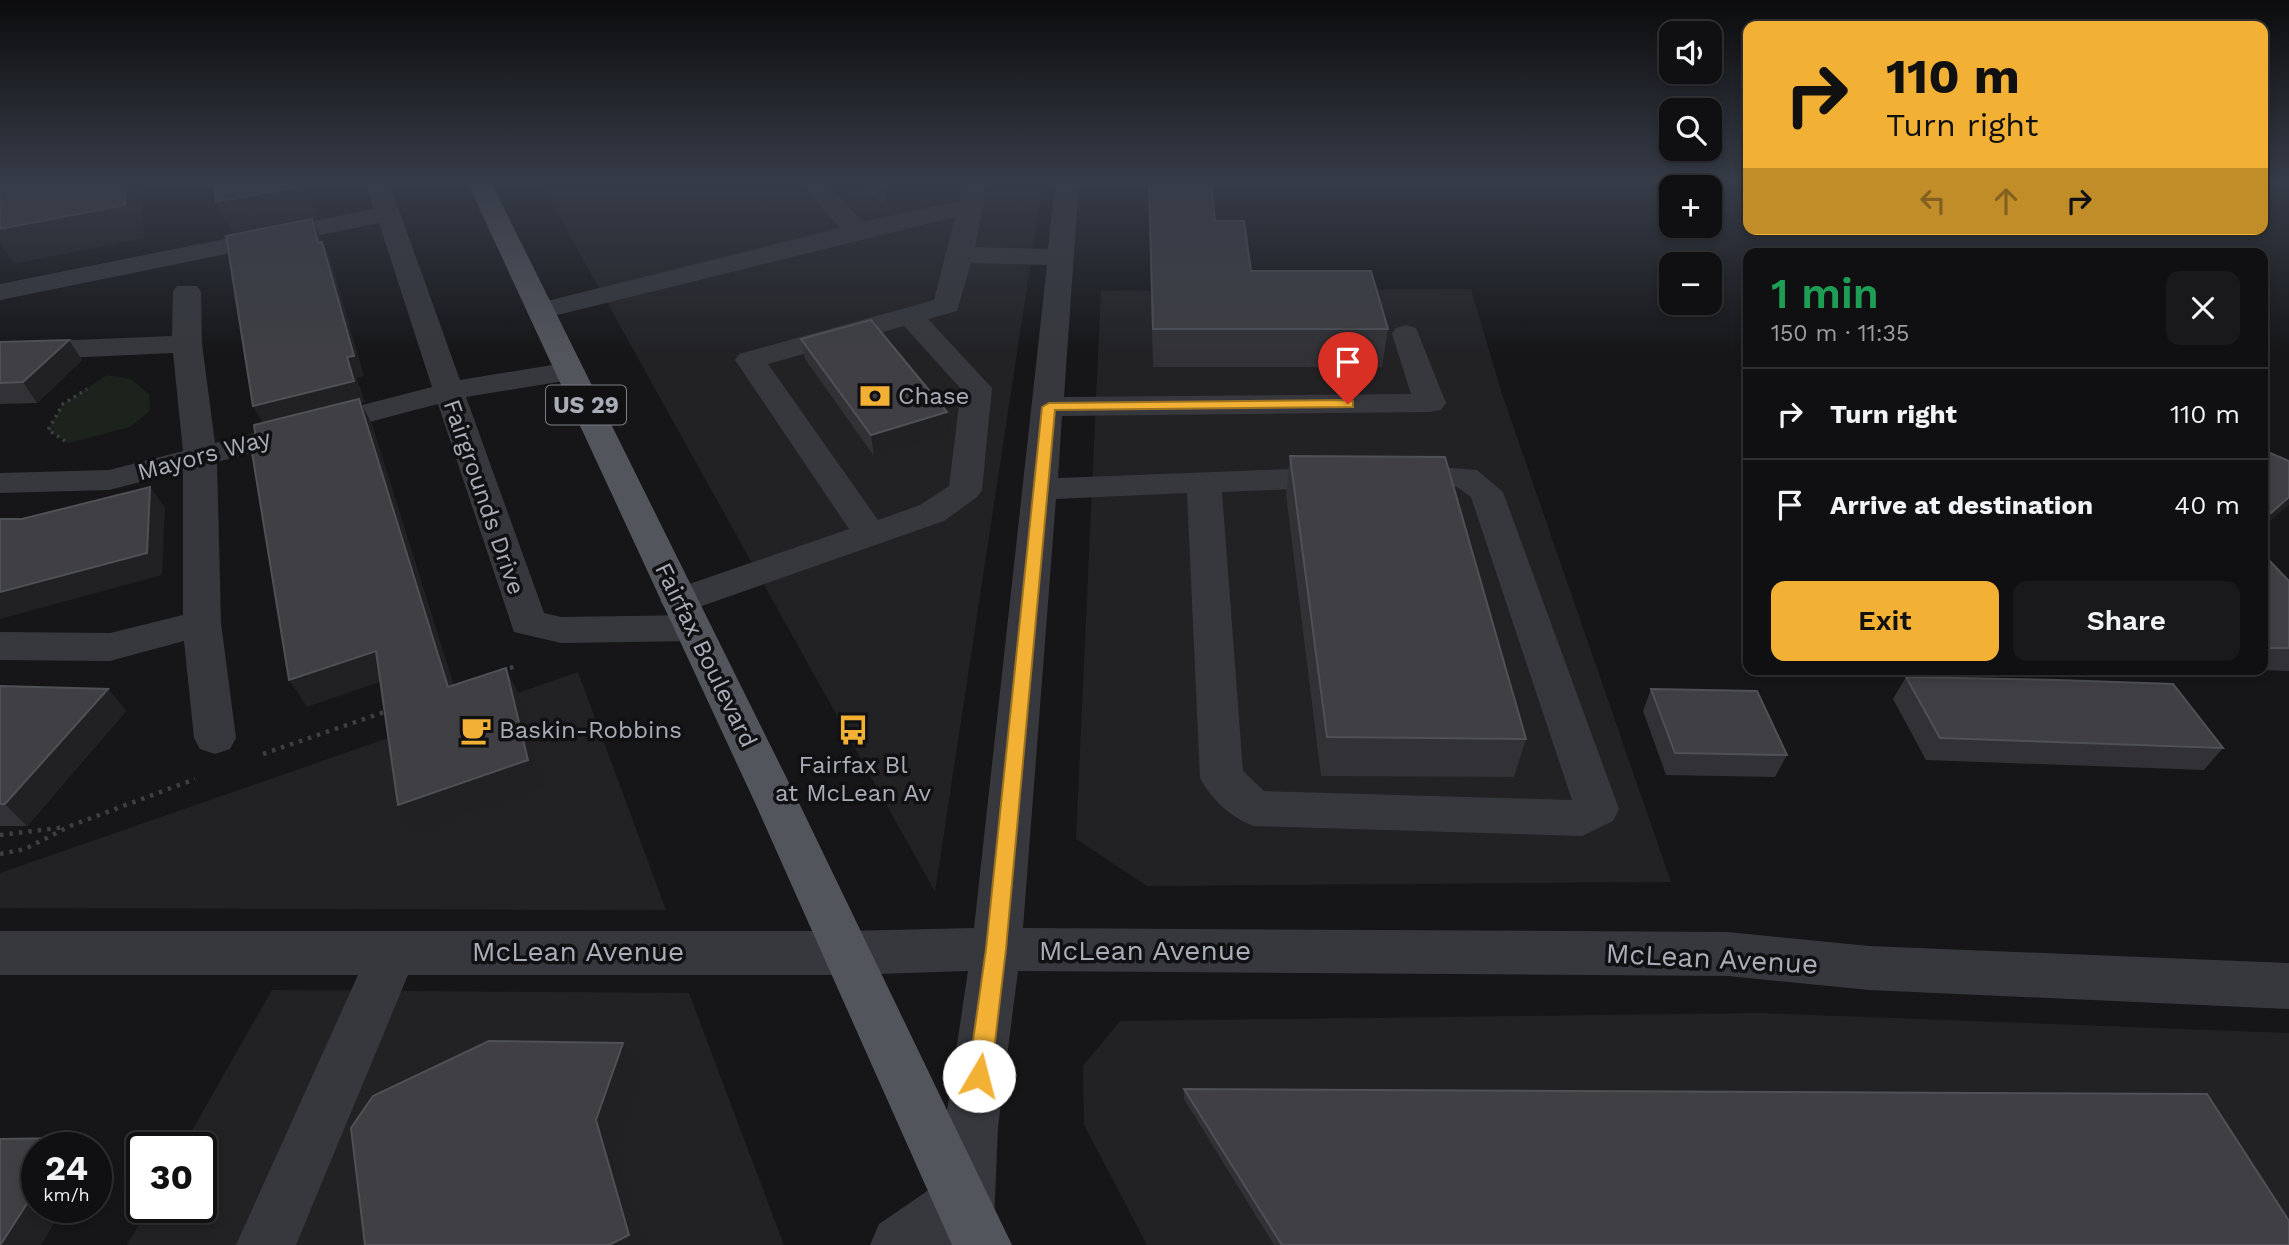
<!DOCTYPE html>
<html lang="en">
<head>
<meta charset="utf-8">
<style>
	:root { --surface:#101012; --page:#19191b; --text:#f1f3f6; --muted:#9c9d9f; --line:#303032; --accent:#f2b134 }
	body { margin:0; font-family:"Work Sans",sans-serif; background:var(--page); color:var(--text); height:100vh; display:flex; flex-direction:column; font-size:26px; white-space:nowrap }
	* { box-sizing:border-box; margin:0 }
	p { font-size:23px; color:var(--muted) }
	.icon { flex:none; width:38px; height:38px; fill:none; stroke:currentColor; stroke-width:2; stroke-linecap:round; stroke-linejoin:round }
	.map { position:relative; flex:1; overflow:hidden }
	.side { position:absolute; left:1743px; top:248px; width:525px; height:427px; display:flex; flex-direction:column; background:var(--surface); border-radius:14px; box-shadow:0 4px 10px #0003,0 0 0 2px var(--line) }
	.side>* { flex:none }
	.top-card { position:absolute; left:1743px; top:21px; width:525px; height:214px; border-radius:14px; box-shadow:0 4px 10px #0003,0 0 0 2px var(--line); background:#f2b134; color:#111; overflow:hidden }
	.buttons { position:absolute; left:1659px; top:21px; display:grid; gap:14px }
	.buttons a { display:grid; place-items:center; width:63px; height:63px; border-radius:14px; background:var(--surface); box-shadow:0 4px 10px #0003,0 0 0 2px var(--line); font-size:35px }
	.speed { position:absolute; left:21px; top:1132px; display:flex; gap:14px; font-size:35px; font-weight:700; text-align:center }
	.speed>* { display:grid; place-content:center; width:91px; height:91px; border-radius:50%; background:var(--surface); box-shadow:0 4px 10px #0003,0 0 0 2px var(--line); line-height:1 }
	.speed small { font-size:18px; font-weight:400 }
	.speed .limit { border:4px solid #111; border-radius:10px; background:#fff; color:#111 }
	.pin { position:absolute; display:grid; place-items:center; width:60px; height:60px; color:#fff; margin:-72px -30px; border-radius:50% 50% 50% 0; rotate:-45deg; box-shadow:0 0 7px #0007 }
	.pin .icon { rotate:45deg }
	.me { position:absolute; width:77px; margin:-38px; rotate:8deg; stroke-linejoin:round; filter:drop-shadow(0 0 5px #0008) }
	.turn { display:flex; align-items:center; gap:24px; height:147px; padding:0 28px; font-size:32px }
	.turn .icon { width:91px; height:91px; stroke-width:2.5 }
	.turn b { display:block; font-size:49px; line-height:60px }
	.lanes { display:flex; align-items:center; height:66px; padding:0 28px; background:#0003; justify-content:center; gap:35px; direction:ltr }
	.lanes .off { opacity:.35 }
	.round { display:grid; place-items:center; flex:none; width:74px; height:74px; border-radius:14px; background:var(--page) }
	.head { display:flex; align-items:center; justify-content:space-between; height:119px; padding:0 28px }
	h1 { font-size:42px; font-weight:600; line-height:52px; color:#1e9e55 }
	.primary-button { display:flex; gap:14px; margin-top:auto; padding:14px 28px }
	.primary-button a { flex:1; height:80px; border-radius:14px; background:var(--accent); color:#111; font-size:28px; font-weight:600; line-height:80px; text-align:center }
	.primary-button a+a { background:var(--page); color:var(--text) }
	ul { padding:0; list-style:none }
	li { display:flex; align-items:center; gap:21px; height:91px; padding:0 28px; border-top:2px solid var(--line) }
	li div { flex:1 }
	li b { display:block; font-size:26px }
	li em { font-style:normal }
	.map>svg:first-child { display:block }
	.built { fill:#222225 }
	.green { fill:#1c231d }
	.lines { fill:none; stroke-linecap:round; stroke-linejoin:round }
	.path-far1 { stroke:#3d3f44; stroke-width:3.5; stroke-dasharray:2.5 4.5; stroke-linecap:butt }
	.path { stroke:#3d3f44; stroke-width:4.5; stroke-dasharray:3.5 6; stroke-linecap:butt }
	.minor { fill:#37383d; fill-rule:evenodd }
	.major { fill:#53555c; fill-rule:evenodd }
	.wall { fill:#323236 }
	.shaded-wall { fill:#212124 }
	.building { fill:#3f3f44; stroke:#4f5156; stroke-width:2 }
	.route { fill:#f2b134; stroke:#9d7322; stroke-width:2 }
	.labels { text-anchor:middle; stroke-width:7; stroke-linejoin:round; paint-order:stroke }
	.shield { fill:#111113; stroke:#7b7e86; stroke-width:2 }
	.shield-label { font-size:23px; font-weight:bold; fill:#a8adb8 }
	.poi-label { font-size:24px; fill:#a8adb8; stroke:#111113; text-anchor:start }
	.street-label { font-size:24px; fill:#a8adb8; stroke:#111113 }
	.near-street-label { font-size:28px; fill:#a8adb8; stroke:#111113 }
</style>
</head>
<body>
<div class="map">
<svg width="2289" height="1245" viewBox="0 0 2289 1245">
	<rect width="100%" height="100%" fill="#161618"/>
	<g class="built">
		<polygon points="540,182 1043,182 935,892"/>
		<polygon points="1471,289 1502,394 1671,882 1147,886 1076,839 1101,291"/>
		<polygon points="578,672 666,910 0,908 0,873"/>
		<polygon points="272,990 689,993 784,1245 127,1245 148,1208 201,1208 201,1148 182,1148"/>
		<polygon points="1760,1013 2289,1033 2289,1245 1147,1245 1084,1125 1083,1066 1120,1021"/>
	</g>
	<polygon class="green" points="107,375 131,379 149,394 150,411 130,427 68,443 48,430 63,404"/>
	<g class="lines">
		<polyline class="path-far1" points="65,441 48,430 63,404 87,389"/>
		<g class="path">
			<polyline points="501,671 519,665"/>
			<polyline points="263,754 390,710"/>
			<polyline points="0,835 66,827"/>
			<polyline points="0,854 25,849 70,826 195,779"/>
		</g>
		<g class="minor">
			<polygon points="365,182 389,182 460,380 570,362 581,365 585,371 581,377 570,380 466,397 544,613 561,617 693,615 707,619 712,628 707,637 693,641 561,643 514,632 438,404 217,462 221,623 236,738 230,749 215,754 200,749 194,738 184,641 110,661 0,660 0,632 110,633 183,615 183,471 109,490 0,493 0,473 109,470 183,451 173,353 0,361 0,343 172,336 173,292 177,286 197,286 201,292 202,344 215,443 432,387 379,223 0,300 0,284 374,209"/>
			<path d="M800,182H825L863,222L959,201L963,182H987L975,247L1048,249L1055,182H1079L1064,397L1411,394L1392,334L1396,328L1406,325L1416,328L1446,403L1441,410L1430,412L1062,416L1058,478L1340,467L1352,470L1357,477L1352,484L1340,487L1222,492L1243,771L1264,791L1572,800L1471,497L1457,487L1388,481L1383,474L1388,467L1400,464L1477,470L1503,492L1619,809L1613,821L1582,836L1254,826C1231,818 1211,799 1200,778L1187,493L1056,499L1023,928L1728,932L1869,946L2289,963V1009L1869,990L1728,976L1018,971L998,1127L993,1245H870L879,1224L936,1185L968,971L846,975H408L296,1245H236L358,975H0V931H846L974,928L1047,265L971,263L957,311L928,319L992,388L982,490L977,497L944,521L679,614L666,610L660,601L666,592L849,529L735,360L739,354L934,300L955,217L541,319L531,317L527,311L531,305L840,228ZM904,326L961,389L949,486L920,505L878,520L768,364Z"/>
		</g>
		<polygon class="major" points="467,182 491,182 800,805 1012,1245 952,1245 756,805"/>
	</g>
	<g class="wall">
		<polygon points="859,182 957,182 958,192 887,209"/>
		<polygon points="1148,182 1211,182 1215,221 1251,271 1388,329 1382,367 1153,367"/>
		<polygon points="801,339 949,433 874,456 805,359"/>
		<polygon points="69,340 82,360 37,403 0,404 0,342"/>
		<polygon points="2263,450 2289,504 2263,527"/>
		<polygon points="1290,456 1526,739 1514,777 1321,776 1286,494"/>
		<polygon points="2263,554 2289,581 2289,671 2262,670"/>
		<polygon points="1906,677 2223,748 2204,770 1926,760 1893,699"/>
		<polygon points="0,686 108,689 126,711 27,826 0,826"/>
		<polygon points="1651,689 1787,755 1775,777 1666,775 1643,711"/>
		<polygon points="1184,1089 2289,1245 1274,1245 1184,1099"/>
	</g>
	<g class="shaded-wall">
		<polygon points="124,182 142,182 144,238 14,264 0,243 0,229"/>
		<polygon points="299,182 307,182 316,218 312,219 321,238 327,262 233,235 216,202"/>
		<polygon points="889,182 957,182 958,192 887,209 883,183"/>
		<polygon points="322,242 331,261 364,376 357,378 365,402 361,403 372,424 463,714 265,427 253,406 347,357"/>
		<polygon points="69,340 82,360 37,403 23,382"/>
		<polygon points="947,412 949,433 874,456 871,435"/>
		<polygon points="150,487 165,508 162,575 0,619 0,592"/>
		<polygon points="2289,497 2289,504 2263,527 2263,524 2271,513"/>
		<polygon points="376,651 391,678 307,707 289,680"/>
		<polygon points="506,668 519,695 542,787 415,832 398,805"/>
		<polygon points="108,689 126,711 27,826 5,804"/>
		<polygon points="623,1043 640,1072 614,1147 643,1245 609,1245 596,1120"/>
		<polygon points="68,1138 82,1148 62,1148"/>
		<polygon points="37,1188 37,1208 63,1208 41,1245 2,1245 1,1244"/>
	</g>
	<g class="building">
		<polygon points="0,182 124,182 125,205 0,229"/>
		<polygon points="213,182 299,182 300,186 216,202"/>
		<polygon points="1149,182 1211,182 1215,221 1244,221 1251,271 1371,271 1388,329 1153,329"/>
		<polygon points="312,219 318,243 322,242 354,356 347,357 354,381 253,406 226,236"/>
		<polygon points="871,320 947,412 871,435 801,339"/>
		<polygon points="69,340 23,382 0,383 0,342"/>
		<polygon points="359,399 448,687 506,668 528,760 398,805 376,651 289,680 251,446 257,445 254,425"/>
		<polygon points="2263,450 2289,461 2289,497 2271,513 2263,510"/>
		<polygon points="1290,456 1445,457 1526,739 1327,737"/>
		<polygon points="150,487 147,553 0,592 0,519 22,519"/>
		<polygon points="2263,554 2289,581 2289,648 2263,648"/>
		<polygon points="1906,677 2058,680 2173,684 2223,748 1940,738"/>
		<polygon points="0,686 108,689 5,804 0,804"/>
		<polygon points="1651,689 1757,691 1787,755 1675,753"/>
		<polygon points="489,1041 623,1043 596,1120 629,1235 609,1245 365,1245 351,1128 373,1096"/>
		<polygon points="1184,1089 2207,1094 2289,1221 2289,1245 1282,1245"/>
		<polygon points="68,1138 62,1148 37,1148 37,1188 1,1244 0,1244 0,1139"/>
	</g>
	<linearGradient id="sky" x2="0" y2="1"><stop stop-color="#0c0c0d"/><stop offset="0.51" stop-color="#363c48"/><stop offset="1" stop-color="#363c48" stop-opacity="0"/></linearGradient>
	<rect width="2289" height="356" fill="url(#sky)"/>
	<polygon class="route" points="1348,400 1353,401 1353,407 1055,410 1006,949 991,1076 987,1083 979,1086 972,1083 968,1076 986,949 1042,407 1049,403"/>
	<defs>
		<g id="bank-bare" transform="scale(2.415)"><path d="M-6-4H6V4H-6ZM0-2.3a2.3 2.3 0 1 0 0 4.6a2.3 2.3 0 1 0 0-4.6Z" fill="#f2b134" stroke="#111113" stroke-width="2.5" paint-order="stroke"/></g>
		<g id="cafe-bare" transform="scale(2.415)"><path d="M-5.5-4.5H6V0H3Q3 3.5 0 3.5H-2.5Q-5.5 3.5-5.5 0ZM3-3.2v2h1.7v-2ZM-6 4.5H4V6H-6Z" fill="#f2b134" stroke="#111113" stroke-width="2.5" paint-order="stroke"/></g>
		<g id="bus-bare" transform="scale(2.415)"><path d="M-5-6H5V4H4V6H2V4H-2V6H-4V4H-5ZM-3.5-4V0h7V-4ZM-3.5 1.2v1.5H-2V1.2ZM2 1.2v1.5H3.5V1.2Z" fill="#f2b134" stroke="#111113" stroke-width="2.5" paint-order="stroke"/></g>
	</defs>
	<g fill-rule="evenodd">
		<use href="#bank-bare" x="875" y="396"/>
		<use href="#cafe-bare" x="476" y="730"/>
		<use href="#bus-bare" x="853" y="730"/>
	</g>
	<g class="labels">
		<rect class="shield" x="546" y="385.5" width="80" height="39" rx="5"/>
		<g class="shield-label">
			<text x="586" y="413">US 29</text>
		</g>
		<g class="poi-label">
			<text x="898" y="404">Chase</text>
			<text x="499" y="738">Baskin-Robbins</text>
			<text x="853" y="773" text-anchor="middle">Fairfax Bl<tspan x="853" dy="28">at McLean Av</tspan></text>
		</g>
		<g class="street-label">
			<text transform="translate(204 455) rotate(-15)" y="8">Mayors Way</text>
			<text transform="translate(484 497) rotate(71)" y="8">Fairgrounds Drive</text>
			<text transform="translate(706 655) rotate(64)" y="8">Fairfax Boulevard</text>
		</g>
		<g class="near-street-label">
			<text x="1145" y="960">McLean Avenue</text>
			<text x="578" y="961">McLean Avenue</text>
			<text transform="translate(1712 958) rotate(3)" y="10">McLean Avenue</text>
		</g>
	</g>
</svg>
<div class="buttons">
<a><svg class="icon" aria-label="sound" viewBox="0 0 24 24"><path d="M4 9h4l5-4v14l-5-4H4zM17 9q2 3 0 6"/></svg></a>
<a><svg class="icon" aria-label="search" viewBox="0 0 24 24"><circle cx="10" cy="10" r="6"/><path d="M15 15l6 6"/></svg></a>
<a>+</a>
<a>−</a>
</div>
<div class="speed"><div>24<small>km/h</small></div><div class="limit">30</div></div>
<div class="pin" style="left:1348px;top:404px;background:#d93025"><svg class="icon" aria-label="arrive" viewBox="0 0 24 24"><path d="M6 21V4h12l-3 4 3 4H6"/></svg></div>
<svg class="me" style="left:979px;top:1076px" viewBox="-20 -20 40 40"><circle r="19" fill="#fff"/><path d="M0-13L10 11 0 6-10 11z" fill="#f2b134"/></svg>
<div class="top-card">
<div class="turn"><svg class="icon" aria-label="right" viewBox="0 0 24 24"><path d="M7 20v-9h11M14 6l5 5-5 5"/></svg><div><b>110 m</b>Turn right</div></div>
<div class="lanes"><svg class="icon off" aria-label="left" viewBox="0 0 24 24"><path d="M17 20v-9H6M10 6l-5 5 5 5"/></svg><svg class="icon off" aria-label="ahead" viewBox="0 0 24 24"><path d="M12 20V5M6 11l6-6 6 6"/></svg><svg class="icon" aria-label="right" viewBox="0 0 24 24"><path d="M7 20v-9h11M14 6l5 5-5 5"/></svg></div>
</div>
<section class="side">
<div class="head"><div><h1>1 min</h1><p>150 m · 11:35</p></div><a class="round"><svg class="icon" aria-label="close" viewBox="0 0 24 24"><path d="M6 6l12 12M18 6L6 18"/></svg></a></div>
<ul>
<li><svg class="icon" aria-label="right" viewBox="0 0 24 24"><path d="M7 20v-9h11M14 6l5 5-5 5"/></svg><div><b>Turn right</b></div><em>110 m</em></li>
<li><svg class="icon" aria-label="arrive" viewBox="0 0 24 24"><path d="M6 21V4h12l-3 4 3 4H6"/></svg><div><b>Arrive at destination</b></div><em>40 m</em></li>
</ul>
<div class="primary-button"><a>Exit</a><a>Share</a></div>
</section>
</div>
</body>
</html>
